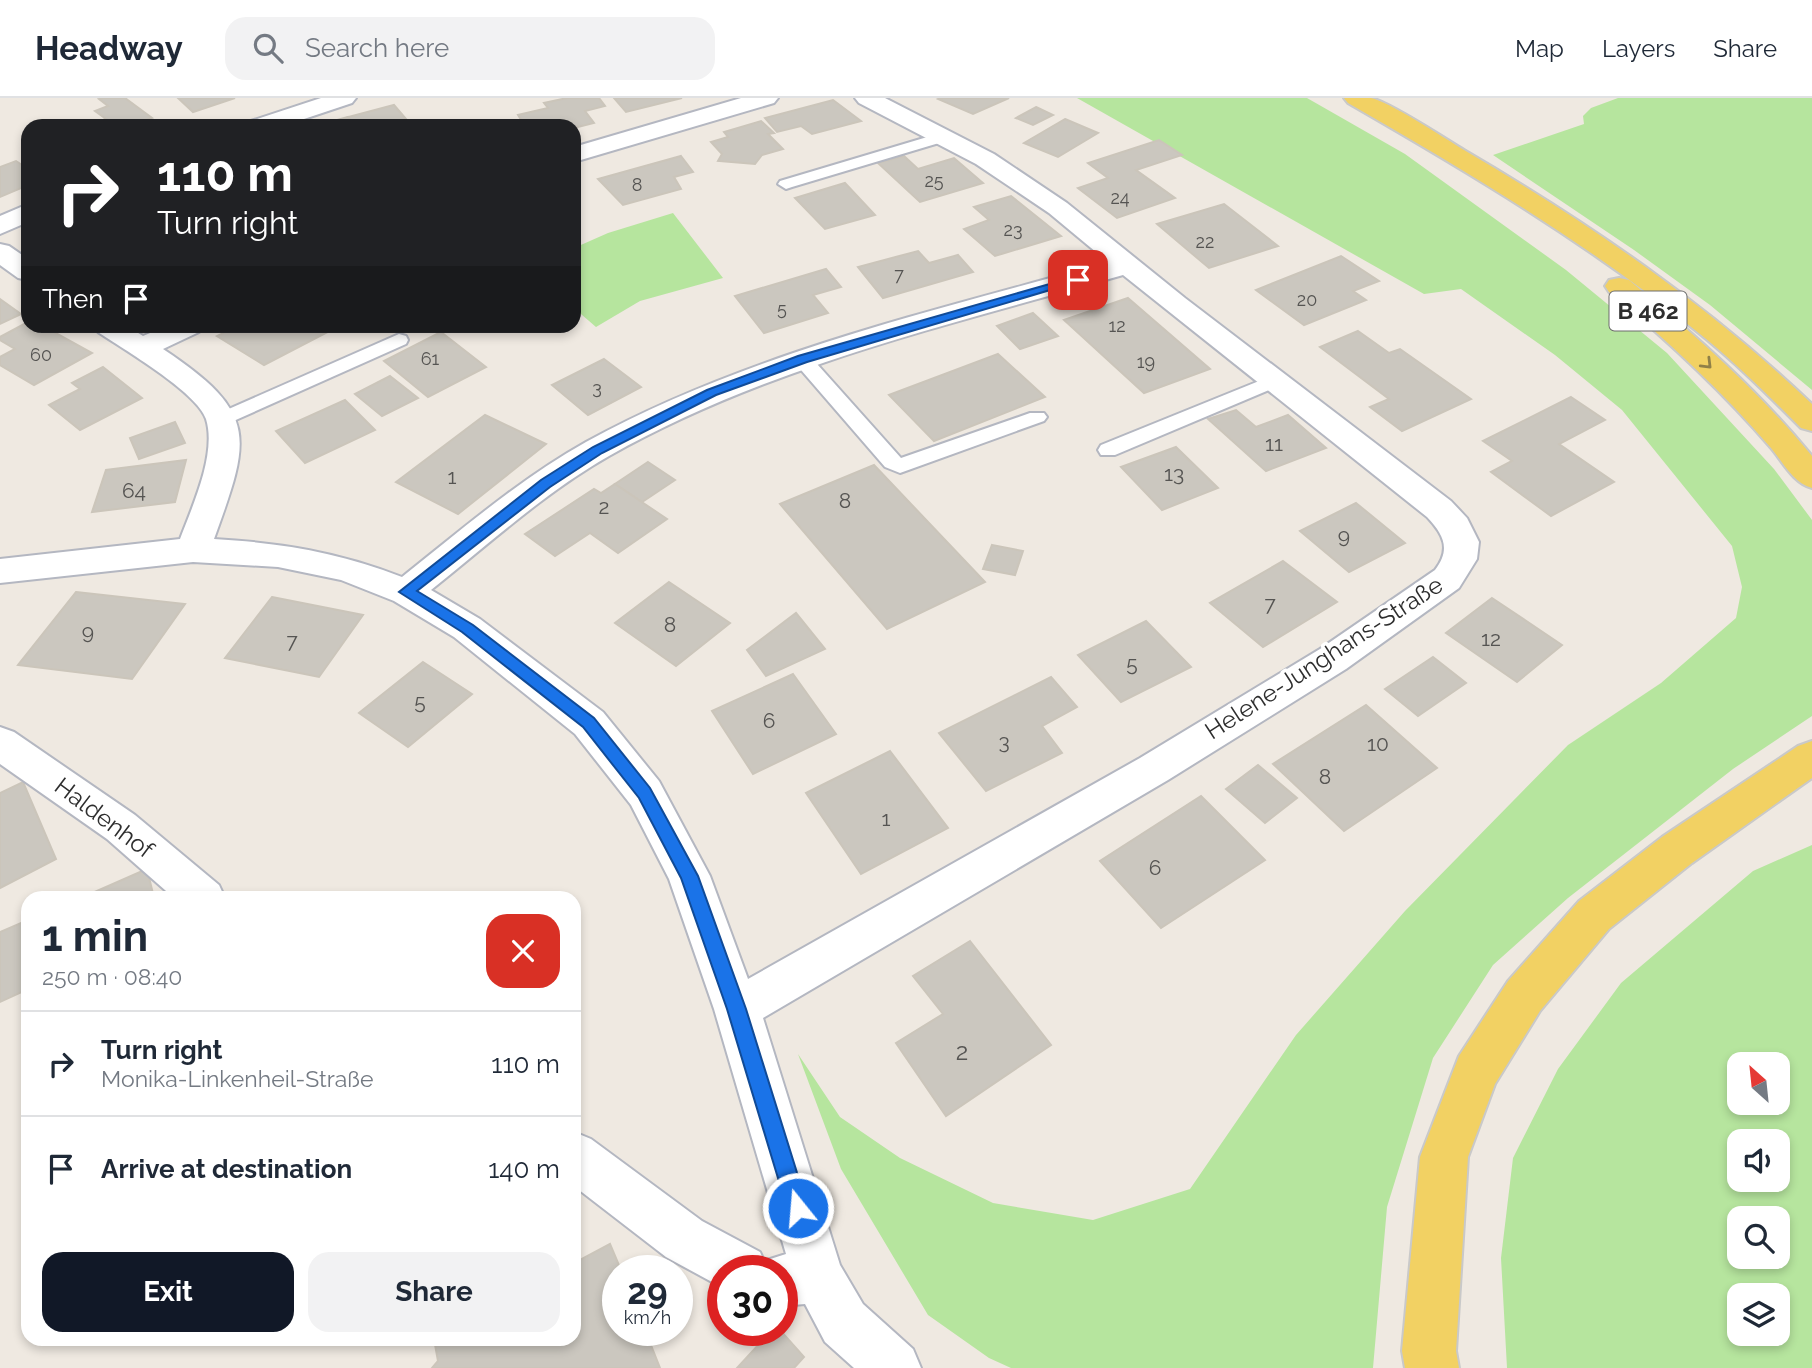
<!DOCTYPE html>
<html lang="en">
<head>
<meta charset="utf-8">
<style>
	:root { --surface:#fff; --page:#f2f2f3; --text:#1f2937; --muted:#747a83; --line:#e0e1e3; --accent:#111827 }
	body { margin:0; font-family:Raleway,sans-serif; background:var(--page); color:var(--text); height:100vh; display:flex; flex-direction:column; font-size:26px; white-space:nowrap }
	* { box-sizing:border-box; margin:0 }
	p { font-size:23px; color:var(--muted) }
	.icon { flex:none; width:38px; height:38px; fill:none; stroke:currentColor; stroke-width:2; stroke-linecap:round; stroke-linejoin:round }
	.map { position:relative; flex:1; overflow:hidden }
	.details { position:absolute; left:21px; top:793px; width:560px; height:455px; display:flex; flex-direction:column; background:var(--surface); border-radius:21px; box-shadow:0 4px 10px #0003 }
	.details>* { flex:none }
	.top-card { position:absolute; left:21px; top:21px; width:560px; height:214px; border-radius:21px; box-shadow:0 4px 10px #0003; background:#202124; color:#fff; overflow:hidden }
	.needle { width:46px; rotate:333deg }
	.buttons { position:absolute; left:1727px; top:954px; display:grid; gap:14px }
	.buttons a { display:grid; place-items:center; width:63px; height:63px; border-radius:14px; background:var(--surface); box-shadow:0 4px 10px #0003; font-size:35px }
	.speed { position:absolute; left:602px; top:1157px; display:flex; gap:14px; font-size:35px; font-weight:700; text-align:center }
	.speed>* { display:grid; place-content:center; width:91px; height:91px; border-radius:50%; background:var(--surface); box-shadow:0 4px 10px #0003; line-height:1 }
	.speed small { font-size:18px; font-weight:400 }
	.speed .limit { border:10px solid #d22; background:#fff; color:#111 }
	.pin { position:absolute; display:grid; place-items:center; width:60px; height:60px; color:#fff; margin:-30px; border-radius:14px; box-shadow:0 4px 10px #0006 }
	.me { position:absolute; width:77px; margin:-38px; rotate:343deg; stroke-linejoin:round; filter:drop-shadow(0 0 5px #0008) }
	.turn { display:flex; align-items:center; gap:24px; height:147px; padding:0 21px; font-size:32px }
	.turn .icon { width:91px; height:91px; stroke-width:2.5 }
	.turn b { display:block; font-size:49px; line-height:60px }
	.then { display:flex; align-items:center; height:66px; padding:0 21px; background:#0003; gap:14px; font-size:26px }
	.round { display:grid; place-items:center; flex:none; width:74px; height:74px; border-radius:21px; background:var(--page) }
	.headline { display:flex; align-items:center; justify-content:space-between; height:119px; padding:0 21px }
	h1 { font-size:42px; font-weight:700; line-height:52px }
	.action { display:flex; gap:14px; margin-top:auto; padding:14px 21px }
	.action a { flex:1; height:80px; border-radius:21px; background:var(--accent); color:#fff; font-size:28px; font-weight:700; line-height:80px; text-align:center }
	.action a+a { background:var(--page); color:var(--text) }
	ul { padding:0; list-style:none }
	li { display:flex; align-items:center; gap:21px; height:105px; padding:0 21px; border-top:2px solid var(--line) }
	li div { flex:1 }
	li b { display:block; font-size:26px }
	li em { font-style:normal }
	header { display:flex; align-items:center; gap:42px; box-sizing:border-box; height:98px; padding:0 35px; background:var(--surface); border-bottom:2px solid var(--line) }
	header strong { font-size:33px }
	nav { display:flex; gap:38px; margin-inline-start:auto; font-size:24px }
	.search { width:490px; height:63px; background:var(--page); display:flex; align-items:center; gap:18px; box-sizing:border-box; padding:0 24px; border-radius:21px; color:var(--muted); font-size:26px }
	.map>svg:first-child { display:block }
	.green { fill:#b6e59e; fill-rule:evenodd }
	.building { fill:#cbc7bf; stroke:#cbc5ba; stroke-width:2 }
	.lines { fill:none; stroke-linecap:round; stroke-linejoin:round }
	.lane-casing { stroke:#b4b7c1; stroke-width:4 }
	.street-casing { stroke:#b4b7c1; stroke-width:4 }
	.primary-casing { stroke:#c9c9c9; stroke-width:4 }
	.lane { fill:#fff; fill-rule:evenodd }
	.street { fill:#fff; fill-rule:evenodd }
	.primary { fill:#f2d163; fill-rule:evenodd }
	.oneway { stroke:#908048 }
	.route { fill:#1a73e8; stroke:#114b97; stroke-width:2 }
	.labels { text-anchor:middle; stroke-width:7; stroke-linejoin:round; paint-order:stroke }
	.far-number-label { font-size:18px; fill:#555452 }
	.number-label { font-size:21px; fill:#555452 }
	.shield { fill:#fff; stroke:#6d6d6d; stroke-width:2 }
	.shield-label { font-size:23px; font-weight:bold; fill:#2e2e2e }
	.street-label { font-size:24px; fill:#2e2e2e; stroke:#fff }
	.near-number-label { font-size:24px; fill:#555452 }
</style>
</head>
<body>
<header>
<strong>Headway</strong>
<div class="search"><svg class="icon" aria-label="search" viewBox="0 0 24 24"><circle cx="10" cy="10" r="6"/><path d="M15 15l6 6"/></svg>Search here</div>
<nav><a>Map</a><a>Layers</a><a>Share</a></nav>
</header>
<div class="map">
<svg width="1812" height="1270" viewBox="0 0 1812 1270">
	<rect width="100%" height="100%" fill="#efe9e1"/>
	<g class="green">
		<polygon points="1077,0 1307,0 1405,56 1566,172 1667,255 1774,371 1812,422 1812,618 1733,671 1568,800 1493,867 1433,960 1387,1109 1373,1270 1011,1270 989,1260 928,1217 841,1071 798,956 840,1019 900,1060 993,1105 1093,1122 1190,1091 1296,937 1405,813 1568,647 1661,585 1736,520 1742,489 1732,448 1622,312 1555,257 1461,191 1424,196"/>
		<polygon points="1618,0 1812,0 1812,292 1710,207 1634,152 1493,57 1584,26 1583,18 1591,10"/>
		<polygon points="673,115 723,180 640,203 596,229 574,210 574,150 608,135"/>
		<path d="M1812,747V1270H1507L1501,1160L1513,1060L1558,971L1621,885L1753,773ZM1740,966H1778V1004H1740ZM1740,1043H1778V1082H1740ZM1740,1120H1778V1158H1740ZM1740,1197H1778V1236H1740Z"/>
	</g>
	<g class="building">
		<polygon points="103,0 125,0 152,20 129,28 86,28 106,21 95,13 108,8 99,1"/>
		<polygon points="178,0 235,0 193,14"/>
		<polygon points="567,0 599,0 605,8 585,13 594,25 574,30 525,28 518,17 548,10 544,5"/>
		<polygon points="614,0 682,0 626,14"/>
		<polygon points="940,0 1009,0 973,16 938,1"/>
		<polygon points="833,2 861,23 812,36 801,28 777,34 765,20"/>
		<polygon points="394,7 412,28 354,28 348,19"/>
		<polygon points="1036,9 1053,17 1033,27 1016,20"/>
		<polygon points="348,19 354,28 316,28"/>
		<polygon points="1065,21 1098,35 1058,59 1024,45"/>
		<polygon points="761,23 774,35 768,36 783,51 762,57 755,66 718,63 722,56 711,44 728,39 724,34"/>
		<polygon points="1159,42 1182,57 1136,72 1175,100 1117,120 1078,90 1108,80 1088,65"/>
		<polygon points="681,58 693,74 674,79 681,91 623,107 598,81"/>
		<polygon points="904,58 918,71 954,60 983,85 920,104 878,65"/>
		<polygon points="16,63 28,71 28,87 0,99 0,69"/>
		<polygon points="845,85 875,117 825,131 795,100"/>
		<polygon points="1011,98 1061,138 995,158 964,131 989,122 974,109"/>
		<polygon points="1224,106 1278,148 1209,170 1157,126"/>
		<polygon points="918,153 929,165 958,157 973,174 883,200 858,169"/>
		<polygon points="1341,158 1379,183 1353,193 1366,202 1304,227 1256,192"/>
		<polygon points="826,171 841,189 813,197 828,215 764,235 735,198"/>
		<polygon points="1128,200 1210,271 1144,295 1064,222"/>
		<polygon points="0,201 21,216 0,226"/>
		<polygon points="1033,215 1058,238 1020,251 997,228"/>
		<polygon points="28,224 28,228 43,228 92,255 34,287 0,267 0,259 15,251 0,242 0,239"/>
		<polygon points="238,228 339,228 264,267 217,238"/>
		<polygon points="1358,233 1389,255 1400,251 1471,301 1402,333 1370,309 1389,301 1320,249"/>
		<polygon points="441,234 486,269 428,299 384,263"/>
		<polygon points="998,256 1045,299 934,343 889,297"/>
		<polygon points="604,261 641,289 588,317 552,287"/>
		<polygon points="103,269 142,300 80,332 49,307 80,291 72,285"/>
		<polygon points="390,278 418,300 382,318 355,296"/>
		<polygon points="1571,299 1605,322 1559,346 1614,384 1551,418 1491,374 1512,363 1483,343"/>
		<polygon points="345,302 375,332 305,365 276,333"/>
		<polygon points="1236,312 1256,329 1288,317 1326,350 1266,373 1208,321"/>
		<polygon points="485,317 546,346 458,416 396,384"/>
		<polygon points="175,324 185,345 139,361 130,340"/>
		<polygon points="1176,349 1218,390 1162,412 1121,369"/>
		<polygon points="186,362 175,404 92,414 106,372"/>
		<polygon points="648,364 675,382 642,404 615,386"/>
		<polygon points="874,367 985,484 887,531 780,406"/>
		<polygon points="615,386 667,421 618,455 590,435 555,458 525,436 594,391 601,395"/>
		<polygon points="1356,405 1405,445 1349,474 1300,433"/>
		<polygon points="992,447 1023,453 1015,477 983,471"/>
		<polygon points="1283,463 1337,504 1263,549 1210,505"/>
		<polygon points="669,484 730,525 676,568 615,525"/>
		<polygon points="76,494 185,506 132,581 18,567"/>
		<polygon points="272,499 363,517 319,579 225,560"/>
		<polygon points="1492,500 1562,547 1517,584 1446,535"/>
		<polygon points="796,515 825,551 766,578 747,552"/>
		<polygon points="1146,523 1191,569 1121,604 1078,557"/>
		<polygon points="1433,559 1466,585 1418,618 1385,591"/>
		<polygon points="423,564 472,596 408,649 359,615"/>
		<polygon points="793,576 836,636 753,676 712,613"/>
		<polygon points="1051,579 1077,609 1042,628 1062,655 986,693 939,635"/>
		<polygon points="1366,607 1437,670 1344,733 1273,666"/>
		<polygon points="890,653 948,730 861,776 806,695"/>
		<polygon points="1258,667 1297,700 1265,725 1226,691"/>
		<polygon points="23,684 56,761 0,790 0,695"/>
		<polygon points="1201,698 1265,762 1161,830 1100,763"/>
		<polygon points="147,771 154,800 81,800"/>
		<polygon points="28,822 28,891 0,904 0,834"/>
		<polygon points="970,843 1051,947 946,1018 896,945 943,916 913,878"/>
		<polygon points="610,1146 621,1172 618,1172 618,1232 645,1232 660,1270 432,1270 438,1263 434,1241 574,1241 574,1165"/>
		<polygon points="772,1232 780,1232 804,1259 794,1270 737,1270"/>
	</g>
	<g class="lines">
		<g class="lane-casing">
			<g id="lane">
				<polygon points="944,34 949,36 952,39 949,42 792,89 786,91 778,86 780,83"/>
				<polygon points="399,236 406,238 408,242 406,246 229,325 215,325 212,321 215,317"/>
				<polygon points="802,255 809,257 901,360 1030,315 1044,315 1047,319 1044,323 900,375 885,369 795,265 793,261"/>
				<polygon points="1274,277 1284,283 1281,287 1115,357 1101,357 1098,352 1101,347"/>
			</g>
		</g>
		<g class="street-casing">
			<g id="street">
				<polygon points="321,0 356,0 352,5 283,28 247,28 251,23"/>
				<polygon points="741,0 778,0 774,5 574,64 574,49"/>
				<path d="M855,0H885L994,56L1067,105L1185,200L1451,403L1467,420L1479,444L1477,461L1459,490L1346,571L1168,682L763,920L840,1167L863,1206L913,1251L921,1270H854L825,1244L805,1206L782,1208V1172H723V1190L666,1159L574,1088V1034L591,1041L702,1123L760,1154L764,1163L786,1156L714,911L669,781L631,707L575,636L454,539L394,503L341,482L278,469L193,464L0,485V461L180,441C192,409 217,356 206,321C197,294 123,251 98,234L94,228H127L143,238L167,228H203L199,234L163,251C259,315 251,339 214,441C282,445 338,454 402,479C461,432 520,381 586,344C748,255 931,214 1108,164L1049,115L976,66L859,5ZM1123,177L1427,419C1444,437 1451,451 1435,472L1320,551L1140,660L748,881L710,778L659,683L603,614L480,521L431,492C489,446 544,395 609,358C768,268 949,227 1123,177Z"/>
				<polygon points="28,106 28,124 0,136 0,118"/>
				<polygon points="0,146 9,148 28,161 28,182 18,180 0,167"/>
				<polygon points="0,629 14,634 135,717 219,787 225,800 174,800 107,741 0,666"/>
			</g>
		</g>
		<g class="primary-casing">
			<g id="primary">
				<path d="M1344,0C1353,0 1363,0 1371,0C1388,3 1446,41 1464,52C1589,125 1707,206 1812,306V333L1801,330C1767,296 1733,262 1695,232C1587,145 1468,74 1348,5Z"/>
				<path d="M1619,180L1629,182C1694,236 1758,292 1812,358V390C1793,385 1783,364 1771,350C1722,293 1667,242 1609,194L1605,188L1609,182Z"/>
				<polygon points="1812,643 1812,680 1692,765 1609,831 1540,913 1495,986 1468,1059 1456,1253 1459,1270 1405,1270 1402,1253 1420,1059 1459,958 1508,883 1579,803 1662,739 1798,648"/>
			</g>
		</g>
		<use href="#lane" class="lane"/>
		<use href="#street" class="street"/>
		<use href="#primary" class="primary"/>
	</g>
	<defs><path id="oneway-chevron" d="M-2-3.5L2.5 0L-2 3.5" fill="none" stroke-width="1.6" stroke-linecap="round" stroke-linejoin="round" transform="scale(1.75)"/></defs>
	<use class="oneway" href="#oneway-chevron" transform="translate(1707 266) rotate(45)"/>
	<polygon class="route" points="1074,179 1084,182 807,264 716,297 602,355 550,389 417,493 473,527 594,620 650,690 698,778 746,911 808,1110 805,1118 798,1121 791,1118 787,1110 727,911 681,780 639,700 583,629 462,534 399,494 541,382 593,349 707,292 798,258"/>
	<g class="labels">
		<g class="far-number-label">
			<text x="934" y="89">25</text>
			<text x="637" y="93">8</text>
			<text x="1120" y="106">24</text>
			<text x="1013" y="138">23</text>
			<text x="1205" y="150">22</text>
			<text x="899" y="183">7</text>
			<text x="1307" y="208">20</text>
			<text x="782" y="217">5</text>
			<text x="1117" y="234">12</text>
			<text x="41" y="263">60</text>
			<text x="430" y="267">61</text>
			<text x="1146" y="270">19</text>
			<text x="597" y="296">3</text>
		</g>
		<g class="number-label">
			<text x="1274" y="353">11</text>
			<text x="1174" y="383">13</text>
			<text x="452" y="386">1</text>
			<text x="134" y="400">64</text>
			<text x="845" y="410">8</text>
			<text x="604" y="416">2</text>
			<text x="1344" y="445">9</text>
			<text x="1270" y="513">7</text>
			<text x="670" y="534">8</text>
			<text x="88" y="541">9</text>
			<text x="1491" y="548">12</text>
			<text x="292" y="550">7</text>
			<text x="1132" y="573">5</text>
			<text x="420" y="611">5</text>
			<text x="769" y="630">6</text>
			<text x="1004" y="651">3</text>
			<text x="1378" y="653">10</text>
			<text x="1325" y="686">8</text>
			<text x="886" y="728">1</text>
			<text x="1155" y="777">6</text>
		</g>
		<rect class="shield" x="1609.5" y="193.5" width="77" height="39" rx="5"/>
		<g class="shield-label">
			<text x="1648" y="221">B 462</text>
		</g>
		<g class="street-label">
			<text transform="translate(1324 560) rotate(-33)" y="8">Helene-Junghans-Straße</text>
			<text transform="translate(104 720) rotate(37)" y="8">Haldenhof</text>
		</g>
		<g class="near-number-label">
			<text x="962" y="962">2</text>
		</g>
	</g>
</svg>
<div class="buttons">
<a><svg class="needle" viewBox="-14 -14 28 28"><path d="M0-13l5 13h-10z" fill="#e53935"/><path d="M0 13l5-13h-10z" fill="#747a83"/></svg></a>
<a><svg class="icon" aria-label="sound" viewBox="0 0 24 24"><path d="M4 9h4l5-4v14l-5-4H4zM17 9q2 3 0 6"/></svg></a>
<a><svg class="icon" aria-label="search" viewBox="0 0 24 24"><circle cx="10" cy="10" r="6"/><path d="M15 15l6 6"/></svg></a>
<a><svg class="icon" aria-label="layers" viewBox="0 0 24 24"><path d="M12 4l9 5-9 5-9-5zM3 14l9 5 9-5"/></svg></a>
</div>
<div class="speed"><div>29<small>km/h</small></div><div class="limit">30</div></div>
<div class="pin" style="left:1078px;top:182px;background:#d93025"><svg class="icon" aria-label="arrive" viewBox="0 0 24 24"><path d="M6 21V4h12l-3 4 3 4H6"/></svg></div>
<svg class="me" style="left:798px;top:1110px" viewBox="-20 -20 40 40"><circle r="17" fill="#1a73e8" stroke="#fff" stroke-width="3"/><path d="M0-11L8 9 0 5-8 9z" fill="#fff"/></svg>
<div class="top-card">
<div class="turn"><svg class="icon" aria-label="right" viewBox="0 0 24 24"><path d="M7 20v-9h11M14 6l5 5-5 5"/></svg><div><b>110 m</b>Turn right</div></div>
<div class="then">Then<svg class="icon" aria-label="arrive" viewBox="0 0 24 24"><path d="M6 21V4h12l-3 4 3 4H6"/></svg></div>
</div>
<section class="details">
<div class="headline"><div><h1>1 min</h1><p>250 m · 08:40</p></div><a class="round" style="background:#d93025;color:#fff"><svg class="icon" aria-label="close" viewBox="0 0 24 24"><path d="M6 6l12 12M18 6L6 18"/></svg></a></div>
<ul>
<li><svg class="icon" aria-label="right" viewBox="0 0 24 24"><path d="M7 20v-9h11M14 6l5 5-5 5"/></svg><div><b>Turn right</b><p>Monika-Linkenheil-Straße</p></div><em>110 m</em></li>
<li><svg class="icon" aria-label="arrive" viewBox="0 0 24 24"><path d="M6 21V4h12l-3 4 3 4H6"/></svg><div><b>Arrive at destination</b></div><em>140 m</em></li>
</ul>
<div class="action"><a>Exit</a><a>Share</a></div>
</section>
</div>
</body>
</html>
